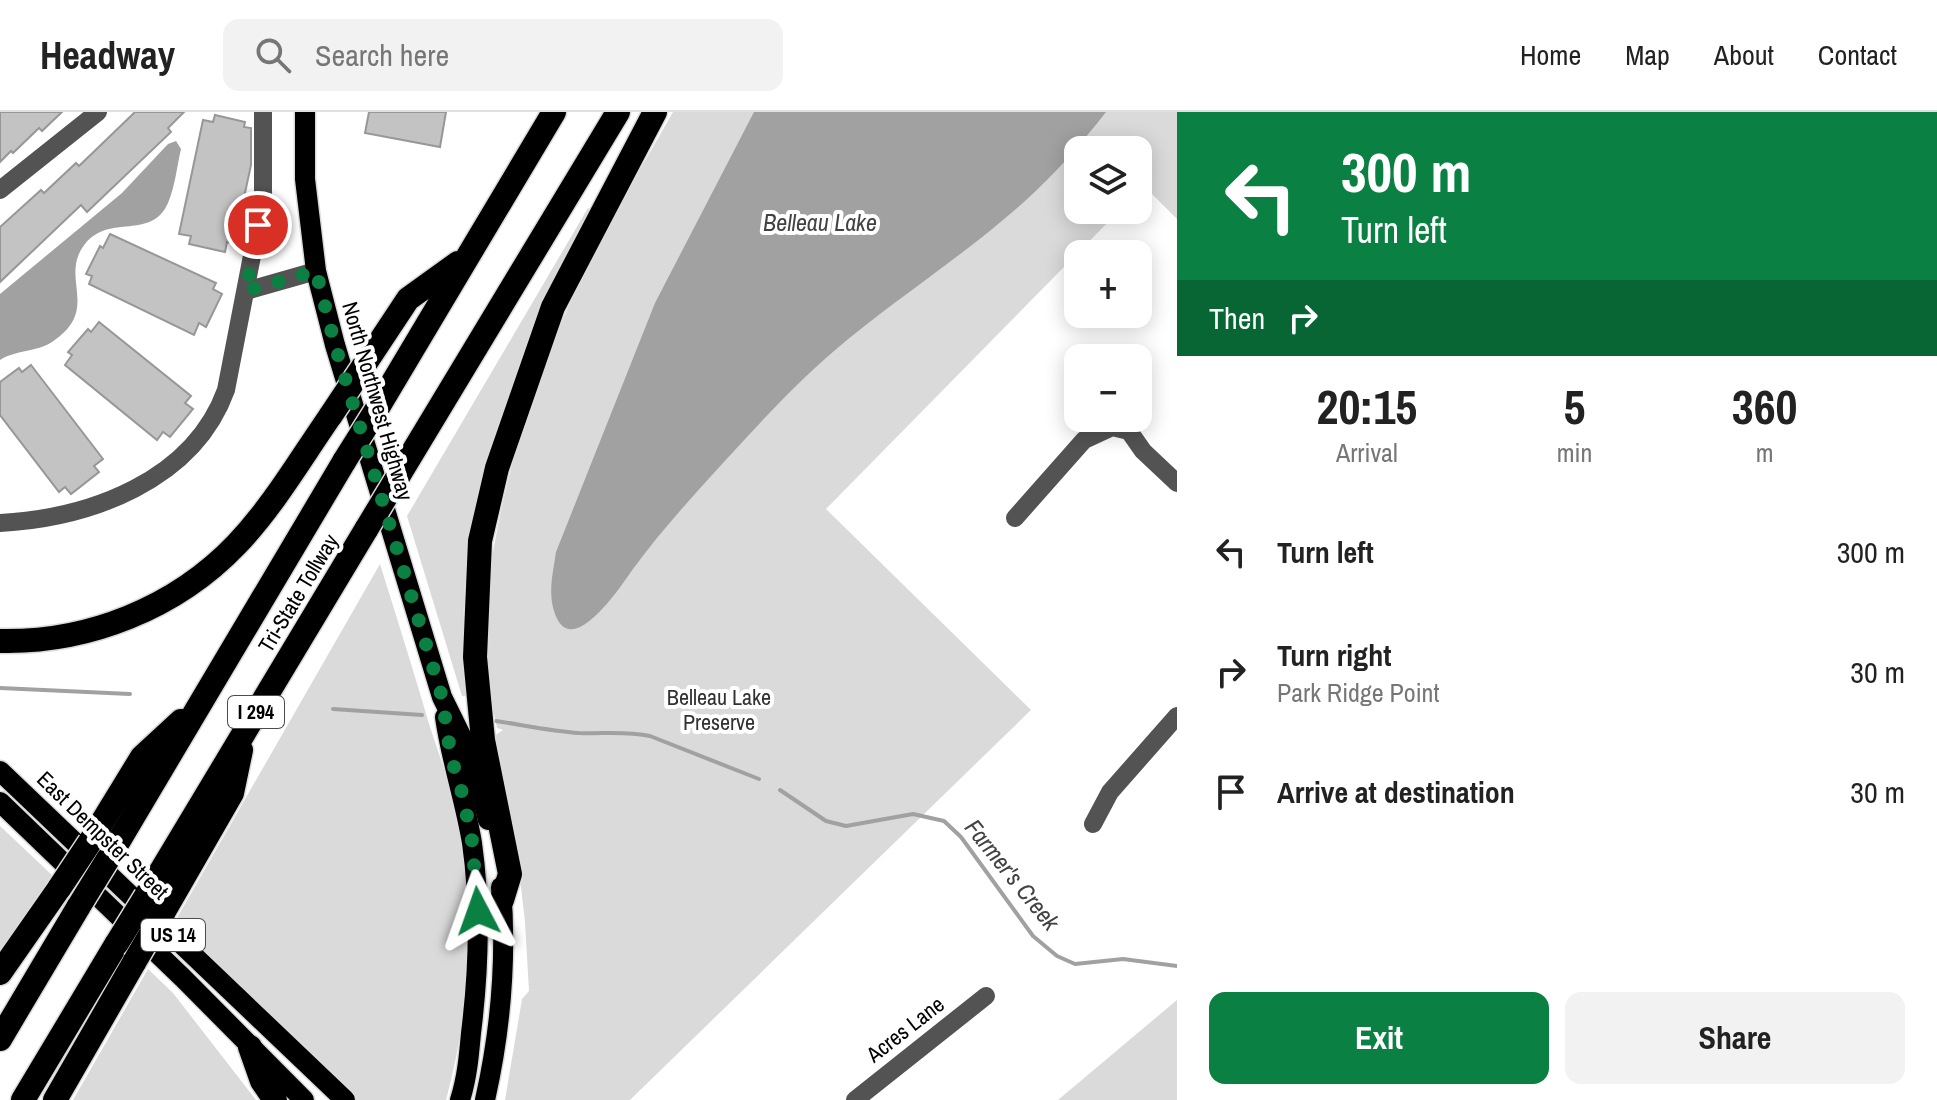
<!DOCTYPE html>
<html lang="en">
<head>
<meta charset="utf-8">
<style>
	:root { --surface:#fff; --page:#f2f2f2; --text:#222; --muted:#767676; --line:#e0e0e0; --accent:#0b8043 }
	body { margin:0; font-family:"Archivo Narrow",sans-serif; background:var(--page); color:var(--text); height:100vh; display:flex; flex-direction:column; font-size:30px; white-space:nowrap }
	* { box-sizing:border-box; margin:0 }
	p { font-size:26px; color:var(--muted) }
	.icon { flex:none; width:44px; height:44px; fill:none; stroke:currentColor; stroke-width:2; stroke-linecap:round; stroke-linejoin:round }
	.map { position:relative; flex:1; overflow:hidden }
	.sheet { display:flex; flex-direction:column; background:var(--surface); width:760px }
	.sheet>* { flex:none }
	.banner { background:#0b8043; color:#fff; overflow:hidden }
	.buttons { position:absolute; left:1064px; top:24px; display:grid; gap:16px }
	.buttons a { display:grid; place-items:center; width:88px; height:88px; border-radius:16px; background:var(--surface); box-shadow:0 4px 20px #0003; font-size:40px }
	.pin { position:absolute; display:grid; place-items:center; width:68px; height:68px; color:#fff; margin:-34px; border:4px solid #fff; border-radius:50%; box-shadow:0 2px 8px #0007 }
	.me { position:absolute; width:88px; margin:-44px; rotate:356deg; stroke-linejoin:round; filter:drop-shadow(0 0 6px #0008) }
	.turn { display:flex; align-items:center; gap:28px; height:168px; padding:0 32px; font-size:36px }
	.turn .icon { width:104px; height:104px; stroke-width:2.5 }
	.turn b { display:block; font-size:56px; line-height:68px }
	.then { display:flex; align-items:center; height:76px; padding:0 32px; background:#0003; gap:16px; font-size:30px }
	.eta { display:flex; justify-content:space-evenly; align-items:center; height:136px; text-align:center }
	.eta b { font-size:48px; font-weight:700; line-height:56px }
	.primary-button { display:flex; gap:16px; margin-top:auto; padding:16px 32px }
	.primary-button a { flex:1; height:92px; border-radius:16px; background:var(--accent); color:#fff; font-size:32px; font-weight:700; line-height:92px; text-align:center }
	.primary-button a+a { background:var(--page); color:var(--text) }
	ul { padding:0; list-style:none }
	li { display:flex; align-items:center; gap:24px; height:120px; padding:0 32px }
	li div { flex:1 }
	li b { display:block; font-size:30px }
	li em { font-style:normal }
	header { display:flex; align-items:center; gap:48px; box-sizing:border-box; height:112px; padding:0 40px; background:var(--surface); border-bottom:2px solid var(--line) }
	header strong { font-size:38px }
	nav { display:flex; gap:44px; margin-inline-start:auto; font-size:28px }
	.search { width:560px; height:72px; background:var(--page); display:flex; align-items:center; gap:20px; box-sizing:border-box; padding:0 28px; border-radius:16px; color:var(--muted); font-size:30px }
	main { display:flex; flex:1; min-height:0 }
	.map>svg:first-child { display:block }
	.green { fill:#dadada }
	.water { fill:#a1a1a1 }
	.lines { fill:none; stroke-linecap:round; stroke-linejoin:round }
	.stream { stroke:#a1a1a1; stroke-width:4 }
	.building { fill:#c3c3c3; stroke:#979797; stroke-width:2 }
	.major-casing { stroke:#dbdbdb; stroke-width:23 }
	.highway-casing { stroke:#dbdbdb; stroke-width:27 }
	.minor { stroke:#535353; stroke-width:18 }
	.major { stroke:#000; stroke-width:20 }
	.highway { stroke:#000; stroke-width:24 }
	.highway-bridge-casing { stroke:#dbdbdb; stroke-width:27; stroke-linecap:butt }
	.highway-bridge { stroke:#000; stroke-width:24 }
	.route { stroke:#0b8043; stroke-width:14; stroke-dasharray:0 25.2 }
	.labels { text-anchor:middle; stroke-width:8; stroke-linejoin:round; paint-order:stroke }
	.shield { fill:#fff; stroke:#4c4c4c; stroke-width:2 }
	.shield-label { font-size:20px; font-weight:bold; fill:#000 }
	.street-label { font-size:22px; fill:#000; stroke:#fff }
	.park-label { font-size:22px; fill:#313131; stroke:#fff }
	.water-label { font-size:24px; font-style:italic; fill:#424242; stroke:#fff }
</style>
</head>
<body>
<header>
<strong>Headway</strong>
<div class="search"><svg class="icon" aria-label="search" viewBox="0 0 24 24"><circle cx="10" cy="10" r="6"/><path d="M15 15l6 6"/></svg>Search here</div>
<nav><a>Home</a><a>Map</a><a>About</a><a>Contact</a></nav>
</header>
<main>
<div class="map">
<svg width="1177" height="988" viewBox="0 0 1177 988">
	<rect width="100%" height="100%" fill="#fff"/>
	<g class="green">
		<path d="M673,0H1177V107L1144,74L1138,80V38H1078V98H1120L826,397L1031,598L630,988H505L522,887L529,879L525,810L518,749L491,626L503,618L497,616L494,601L486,600C486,558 483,513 488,472C501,380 528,283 567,198C597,130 636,65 673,0Z"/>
		<polygon points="588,96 591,98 475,409 465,471 463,514 468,584 462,584 407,404"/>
		<path d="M380,452C397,506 414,561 430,615C439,642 449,670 455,697C477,792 471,895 446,988H354L174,811Z"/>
		<polygon points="0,714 52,763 0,839"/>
		<polygon points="148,857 173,881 256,988 73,988"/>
		<polygon points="1177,888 1177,988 1058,988"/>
	</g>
	<g class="water">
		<path d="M754,0H1106C1081,32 1055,62 1025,89C965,143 895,187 834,239C794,273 759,312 723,351C692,385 660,420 633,457C621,474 570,552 554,499C548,479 553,461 556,440L655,191Z"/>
		<path d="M176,29L181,37C177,54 175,75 168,91C151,129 110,101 85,132C58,166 102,197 52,230C37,240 15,238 0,248V182L122,81L168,32Z"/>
	</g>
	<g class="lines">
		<g class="stream">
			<polyline points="0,576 130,582"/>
			<polyline points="333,597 422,603"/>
			<path d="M496,609C523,613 551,619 579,621C603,622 627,619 650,624L759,667"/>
			<polyline points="780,678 826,709 846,714 913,702 944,709 961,725 1033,824 1057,844 1075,852 1123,847 1177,854"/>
		</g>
	</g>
	<g class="building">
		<polygon points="0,0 62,0 42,19 39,16 13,41 11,39 0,50"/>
		<polygon points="135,0 184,0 168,16 171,20 87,100 81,93 0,170 0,115 41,78 44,81 76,51 79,54"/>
		<polygon points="369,0 446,0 440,35 365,21"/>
		<polygon points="215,3 245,10 244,15 251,16 251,53 234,132 227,130 225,140 189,132 191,124 179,122 203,8 213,10"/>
		<polygon points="110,122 216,171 213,177 222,182 206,215 199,211 194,223 89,172 92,164 86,162 100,134 103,136"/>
		<polygon points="99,210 191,284 185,291 193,297 170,325 163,320 157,328 65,253 72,243 68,240 88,217 91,220"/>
		<polygon points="31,253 103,347 94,354 99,360 71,382 65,375 59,380 0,303 0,270 19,256 22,260"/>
	</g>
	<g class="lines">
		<g class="major-casing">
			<g id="major">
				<polyline points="305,0 305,67 316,159 335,233 442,585 473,648 488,708"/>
				<path d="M445,605C451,648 465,688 472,731C481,795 479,857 471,921C469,944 467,966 460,988"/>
				<polyline points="0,659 345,988"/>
				<polyline points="0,690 183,866 304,988"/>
				<path d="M485,988C501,917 507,848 501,775"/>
			</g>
		</g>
		<g class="highway-casing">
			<g id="highway">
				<polyline points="363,255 408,187 458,151"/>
				<polyline points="377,297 554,0"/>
				<polyline points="399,363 618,0"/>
				<path d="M0,529C88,531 176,496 237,432C274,393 301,346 331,303"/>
				<polyline points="90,730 142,645 181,609"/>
				<polyline points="108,747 345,348"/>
				<polyline points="146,784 367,416"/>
				<polyline points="502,788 510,762 483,628 475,545 480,429 497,356 553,195 655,0"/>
				<polyline points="163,801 232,681 241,638"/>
				<polyline points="0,861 60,775"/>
				<polyline points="0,927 79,794"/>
				<polyline points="250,935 262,969 275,988"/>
				<polyline points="23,988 117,831"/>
				<polyline points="55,988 135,849"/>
			</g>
		</g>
		<g class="minor">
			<polyline points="0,78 98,0"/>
			<polyline points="246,179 316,159"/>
			<polyline points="1015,406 1084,328 1112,315 1129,319 1143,339 1177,371"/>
			<path d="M0,411C90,406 193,369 226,278L263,87V0"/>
			<polyline points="1093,712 1110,680 1177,604"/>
			<polyline points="855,988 986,884"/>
		</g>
		<use href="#major" class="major"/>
		<use href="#highway" class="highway"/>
		<g class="highway-bridge-casing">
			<g id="highway-bridge">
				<polyline points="331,303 363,255"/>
				<polyline points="345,348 377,297"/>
				<polyline points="367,416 399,363"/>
				<polyline points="60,775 90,730"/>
				<polyline points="79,794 108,747"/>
				<polyline points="117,831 146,784"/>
				<polyline points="135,849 163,801"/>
			</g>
		</g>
		<use href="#highway-bridge" class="highway-bridge"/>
	</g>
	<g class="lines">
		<polyline class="route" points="258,113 246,179 316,159 335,233 442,585 451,645 463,684 472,729 478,799"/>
	</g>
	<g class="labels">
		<g class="shield">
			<rect x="228" y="584" width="56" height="32" rx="6"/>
			<rect x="141" y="807" width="64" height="32" rx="6"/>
		</g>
		<g class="shield-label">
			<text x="256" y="607">I 294</text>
			<text x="173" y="830">US 14</text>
		</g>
		<g class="street-label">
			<text transform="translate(378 289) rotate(74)" y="8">North Northwest Highway</text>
			<text transform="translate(298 481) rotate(-59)" y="8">Tri-State Tollway</text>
			<text transform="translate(103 723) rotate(44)" y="8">East Dempster Street</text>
			<text transform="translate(905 917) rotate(-38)" y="8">Acres Lane</text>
		</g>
		<g class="park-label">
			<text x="719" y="593">Belleau Lake<tspan x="719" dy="25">Preserve</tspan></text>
		</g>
		<g class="water-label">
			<text x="820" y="119">Belleau Lake</text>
			<text transform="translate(1012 763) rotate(51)" y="8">Farmer's Creek</text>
		</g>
	</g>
</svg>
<div class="buttons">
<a><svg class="icon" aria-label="layers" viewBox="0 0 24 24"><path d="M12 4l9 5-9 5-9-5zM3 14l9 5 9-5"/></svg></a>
<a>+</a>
<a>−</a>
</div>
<div class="pin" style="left:258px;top:113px;background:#d93025"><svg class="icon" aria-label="arrive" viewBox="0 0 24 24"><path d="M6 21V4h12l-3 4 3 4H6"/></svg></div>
<svg class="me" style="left:478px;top:799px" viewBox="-20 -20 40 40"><path d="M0-17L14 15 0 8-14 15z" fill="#0b8043" stroke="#fff" stroke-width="4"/></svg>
</div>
<section class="sheet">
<div class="banner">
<div class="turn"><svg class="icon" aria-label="left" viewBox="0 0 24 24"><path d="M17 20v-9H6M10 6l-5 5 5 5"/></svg><div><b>300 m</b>Turn left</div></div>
<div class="then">Then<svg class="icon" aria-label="right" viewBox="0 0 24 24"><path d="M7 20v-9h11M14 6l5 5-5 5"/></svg></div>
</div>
<div class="eta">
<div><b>20:15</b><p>Arrival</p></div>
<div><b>5</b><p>min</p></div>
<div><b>360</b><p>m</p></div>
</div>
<ul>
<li><svg class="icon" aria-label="left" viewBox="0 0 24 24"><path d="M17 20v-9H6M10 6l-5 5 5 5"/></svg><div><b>Turn left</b></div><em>300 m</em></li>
<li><svg class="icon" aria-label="right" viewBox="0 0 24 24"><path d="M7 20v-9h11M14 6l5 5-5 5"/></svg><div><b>Turn right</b><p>Park Ridge Point</p></div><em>30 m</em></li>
<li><svg class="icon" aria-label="arrive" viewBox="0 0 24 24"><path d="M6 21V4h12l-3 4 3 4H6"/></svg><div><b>Arrive at destination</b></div><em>30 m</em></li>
</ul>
<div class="primary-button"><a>Exit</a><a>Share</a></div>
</section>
</main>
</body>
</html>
